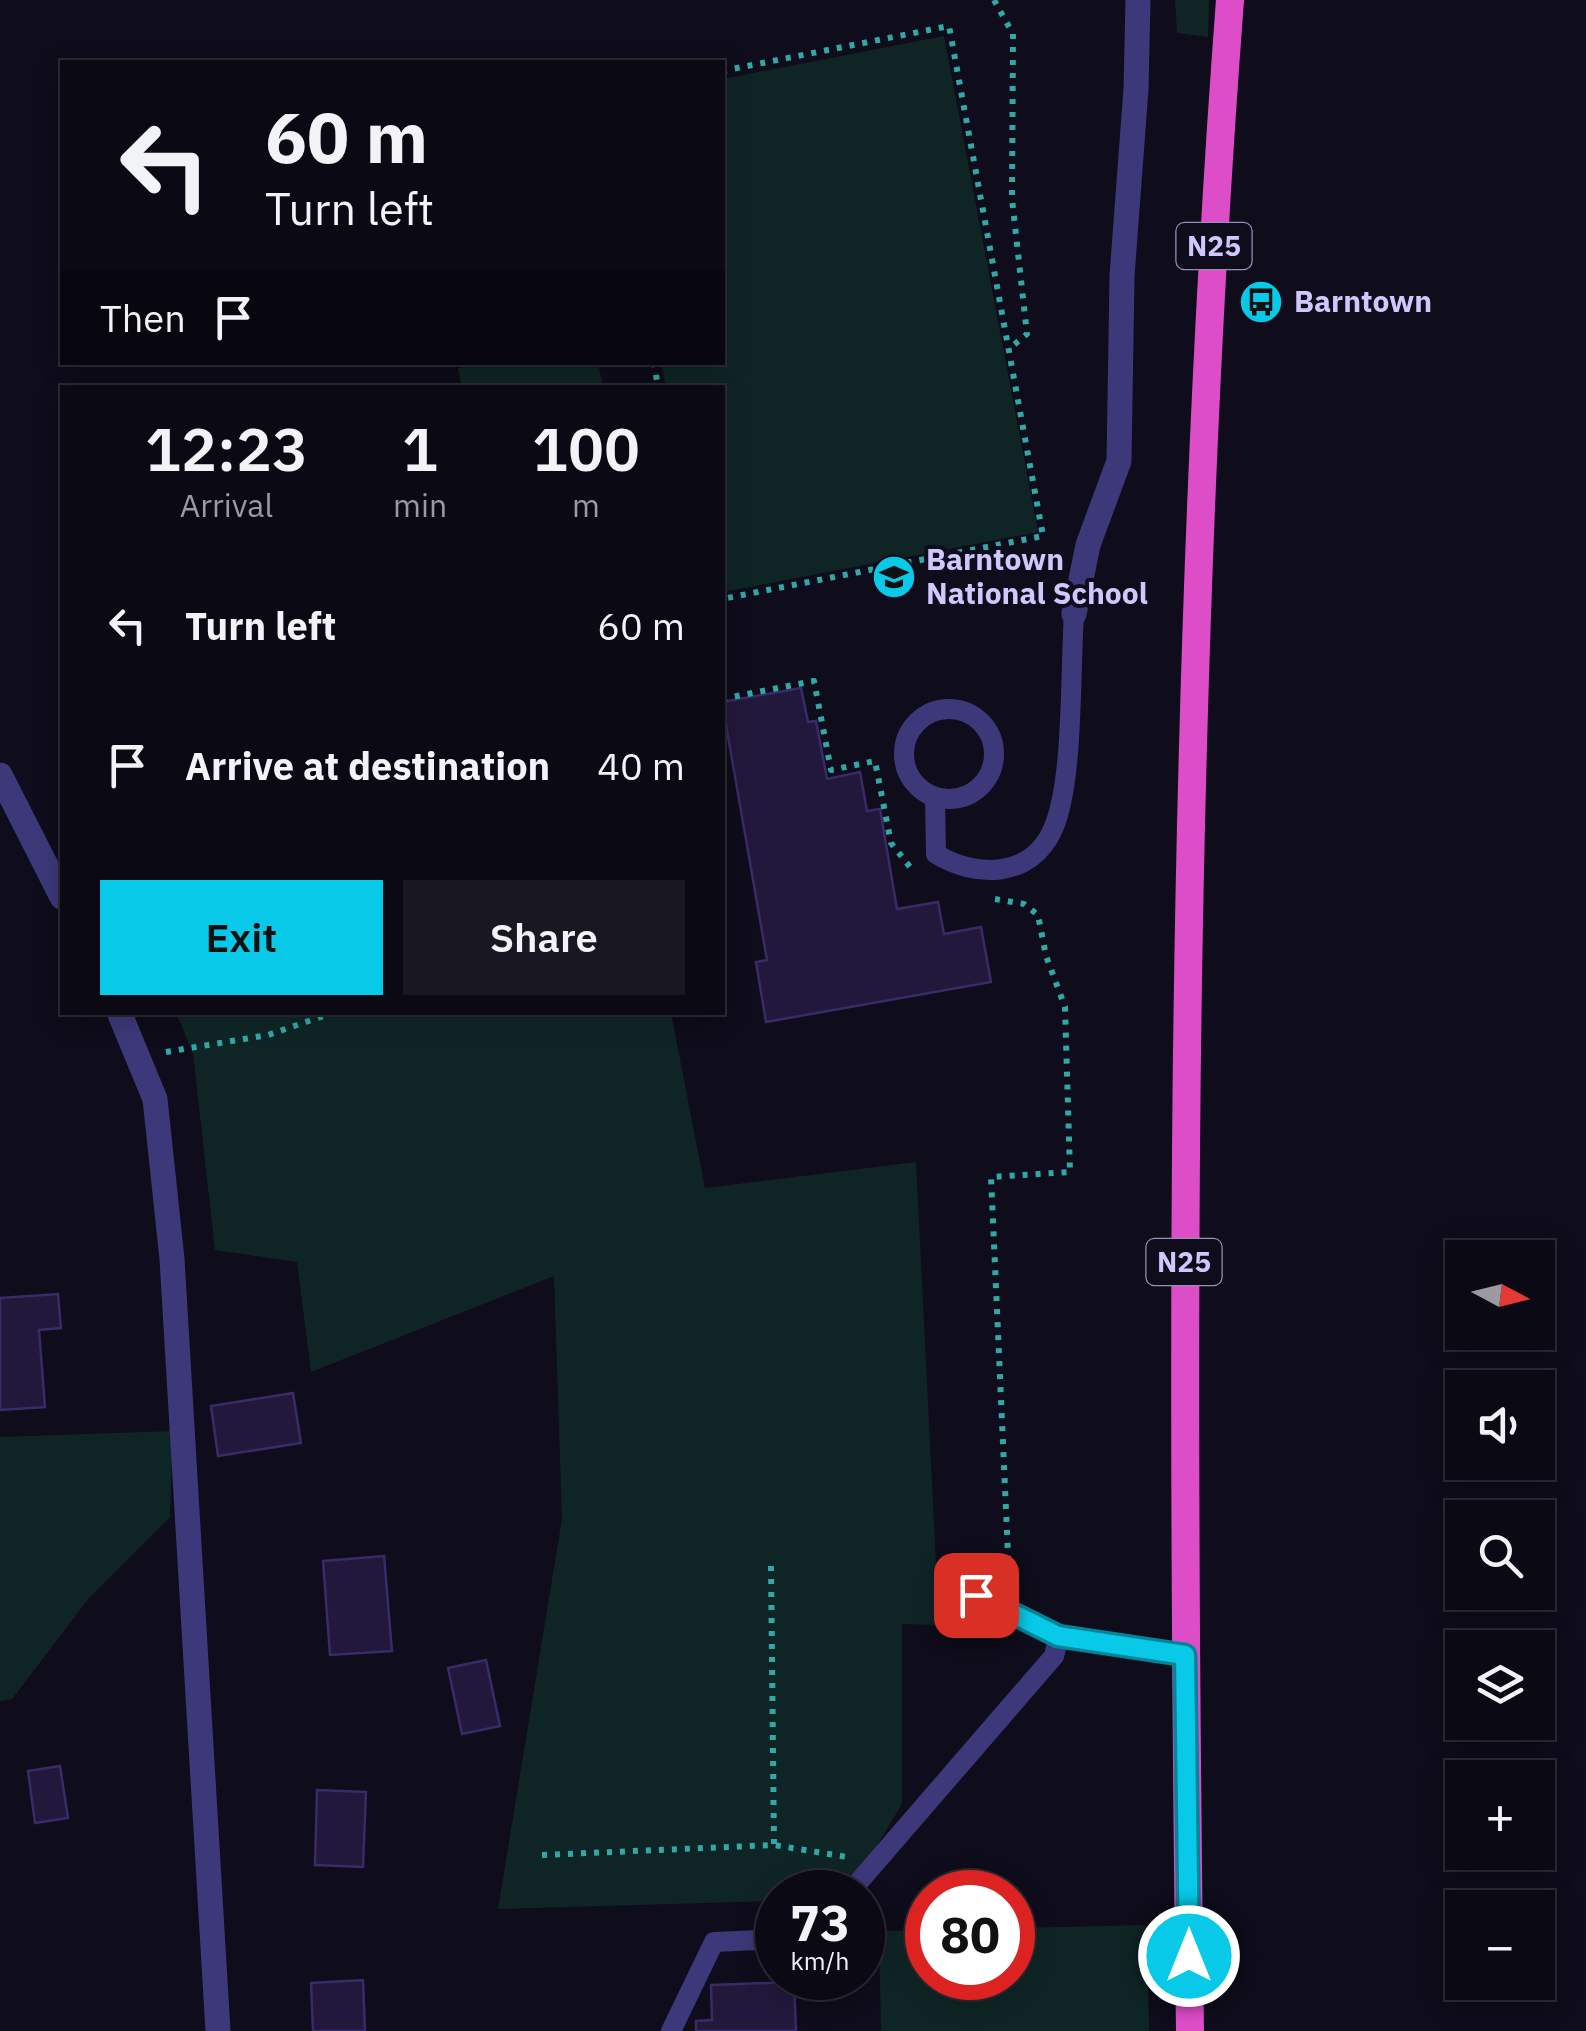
<!DOCTYPE html>
<html lang="en">
<head>
<meta charset="utf-8">
<style>
	:root { --surface:#0b0914; --page:#191722; --text:#f1f3f6; --muted:#9a9aa0; --line:#2b2a34; --accent:#08c9e8 }
	body { margin:0; font-family:"IBM Plex Sans",sans-serif; background:var(--page); color:var(--text); height:100vh; display:flex; flex-direction:column; font-size:38px; white-space:nowrap }
	* { box-sizing:border-box; margin:0 }
	p { font-size:32px; color:var(--muted) }
	.icon { flex:none; width:55px; height:55px; fill:none; stroke:currentColor; stroke-width:2; stroke-linecap:round; stroke-linejoin:round }
	.map { position:relative; flex:1; overflow:hidden }
	.drawer { position:absolute; left:60px; top:385px; width:665px; height:630px; display:flex; flex-direction:column; background:var(--surface); border-radius:0px; box-shadow:0 5px 25px #0003,0 0 0 2px var(--line) }
	.drawer>* { flex:none }
	.top-card { position:absolute; left:60px; top:60px; width:665px; height:305px; border-radius:0px; box-shadow:0 5px 25px #0003,0 0 0 2px var(--line); background:#0b0914; color:var(--text); overflow:hidden }
	.needle { width:65px; rotate:97deg }
	.tools { position:absolute; left:1445px; top:1240px; display:grid; gap:20px }
	.tools a { display:grid; place-items:center; width:110px; height:110px; border-radius:0px; background:var(--surface); box-shadow:0 5px 25px #0003,0 0 0 2px var(--line); font-size:50px }
	.speed { position:absolute; left:755px; top:1870px; display:flex; gap:20px; font-size:50px; font-weight:700; text-align:center }
	.speed>* { display:grid; place-content:center; width:130px; height:130px; border-radius:50%; background:var(--surface); box-shadow:0 5px 25px #0003,0 0 0 2px var(--line); line-height:1 }
	.speed small { font-size:25px; font-weight:400 }
	.speed .limit { border:15px solid #d22; background:#fff; color:#111 }
	.pin { position:absolute; display:grid; place-items:center; width:85px; height:85px; color:#fff; margin:-42px; border-radius:20px; box-shadow:0 5px 15px #0006 }
	.me { position:absolute; width:110px; margin:-55px; rotate:0deg; stroke-linejoin:round; filter:drop-shadow(0 0 8px #0008) }
	.turn { display:flex; align-items:center; gap:35px; height:210px; padding:0 40px; font-size:45px }
	.turn .icon { width:130px; height:130px; stroke-width:2.5 }
	.turn b { display:block; font-size:70px; line-height:85px }
	.then { display:flex; align-items:center; height:95px; padding:0 40px; background:#0003; gap:20px; font-size:38px }
	.eta { display:flex; justify-content:space-evenly; align-items:center; height:170px; text-align:center }
	.eta b { font-size:60px; font-weight:600; line-height:70px }
	.cta { display:flex; gap:20px; margin-top:auto; padding:20px 40px }
	.cta a { flex:1; height:115px; border-radius:0px; background:var(--accent); color:#111; font-size:40px; font-weight:600; line-height:115px; text-align:center }
	.cta a+a { background:var(--page); color:var(--text) }
	ul { padding:0; list-style:none }
	li { display:flex; align-items:center; gap:30px; height:140px; padding:0 40px }
	li div { flex:1 }
	li b { display:block; font-size:38px }
	li em { font-style:normal }
	.map>svg:first-child { display:block }
	.green { fill:#0f2525 }
	.building { fill:#21183b; stroke:#392b67; stroke-width:2.5 }
	.lines { fill:none; stroke-linecap:round; stroke-linejoin:round }
	.path { stroke:#31a8a6; stroke-width:6; stroke-dasharray:5 8; stroke-linecap:butt }
	.service { stroke:#3d3879; stroke-width:20 }
	.minor { stroke:#3d3879; stroke-width:25 }
	.tertiary { stroke:#3d3879; stroke-width:25 }
	.trunk { stroke:#dc4dc7; stroke-width:28 }
	.route-casing { stroke:#058397; stroke-width:25 }
	.route { stroke:#08c9e8; stroke-width:18 }
	.labels { text-anchor:middle; stroke-width:8; stroke-linejoin:round; paint-order:stroke }
	.shield { fill:#0f0c1b; stroke:#9690b9; stroke-width:2.5 }
	.shield-label { font-size:28px; font-weight:bold; fill:#d0c8fd }
	.poi-label { font-size:30px; font-weight:bold; fill:#d0c8fd; stroke:#0f0c1b; text-anchor:start }
</style>
</head>
<body>
<div class="map">
<svg width="1586" height="2031" viewBox="0 0 1586 2031">
	<rect width="100%" height="100%" fill="#0f0c1b"/>
	<g class="green">
		<polygon points="1175,0 1209,0 1208,37 1177,33"/>
		<polygon points="944,36 1038,532 723,592 722,388 666,387 661,363 722,362 723,79"/>
		<polygon points="485,363 598,363 603,387 462,387 458,368"/>
		<polygon points="176,1013 671,1013 705,1188 916,1162 939,1625 902,1624 902,1804 849,1892 778,1892 777,1901 498,1909 562,1519 554,1276 311,1372 297,1262 215,1250 193,1053"/>
		<polygon points="173,1431 170,1517 89,1598 12,1699 0,1701 0,1437"/>
		<polygon points="1147,1925 1149,2031 881,2031 879,1931 927,1930 928,1978 1012,1978 1013,1928"/>
	</g>
	<g class="building">
		<polygon points="801,688 808,722 816,721 827,779 860,772 867,811 880,809 897,909 938,902 944,934 981,927 991,982 766,1022 756,962 767,960 722,702"/>
		<polygon points="58,1294 61,1328 39,1330 45,1407 0,1410 0,1298"/>
		<polygon points="293,1393 301,1443 218,1456 211,1406"/>
		<polygon points="384,1556 392,1651 330,1655 323,1561"/>
		<polygon points="486,1660 500,1726 462,1734 448,1668"/>
		<polygon points="60,1766 68,1818 35,1823 28,1771"/>
		<polygon points="317,1790 366,1792 363,1867 315,1865"/>
		<polygon points="363,1980 365,2031 313,2031 311,1983"/>
		<polygon points="794,1982 796,2031 696,2031 696,2021 712,2020 711,1985"/>
	</g>
	<g class="lines">
		<g class="path">
			<polyline points="994,0 1013,34 1012,199 1027,334 1010,348"/>
			<polyline points="722,71 949,26 1043,536 722,599"/>
			<polyline points="654,362 658,388"/>
			<polyline points="722,699 814,681 831,770 875,761 891,843 914,872"/>
			<polyline points="995,899 1024,904 1038,915 1046,956 1065,1007 1070,1172 991,1177 1009,1577 1005,1579"/>
			<polyline points="166,1052 268,1035 335,1012"/>
			<polyline points="771,1566 774,1845"/>
			<polyline points="542,1855 774,1845 847,1857"/>
		</g>
		<g class="service">
			<circle cx="949" cy="754" r="45"/>
			<path d="M935,798L936,854C975,878 1031,879 1053,829C1074,782 1070,669 1074,614"/>
			<polyline points="976,1595 1059,1636"/>
			<polyline points="850,1892 1054,1656 1059,1636 1185,1655"/>
			<polyline points="671,2031 714,1942 778,1939"/>
		</g>
		<polyline class="minor" points="1074,614 1088,545 1119,461 1122,276 1136,89 1138,0"/>
		<g class="tertiary">
			<polyline points="0,775 62,897"/>
			<polyline points="119,1012 155,1099 172,1259 218,2031"/>
		</g>
		<path class="trunk" d="M1190,2031C1181,1354 1179,675 1230,0"/>
	</g>
	<g class="lines">
		<g class="route-casing">
			<polyline id="route" points="976,1595 1058,1636 1185,1655 1189,1956"/>
		</g>
		<use href="#route" class="route"/>
	</g>
	<defs>
		<g id="bus-disc" transform="scale(2.25)"><circle r="9.5" fill="#08c9e8" stroke="#0f0c1b"/><path d="M-5-6H5V4H4V6H2V4H-2V6H-4V4H-5ZM-3.5-4V0h7V-4ZM-3.5 1.2v1.5H-2V1.2ZM2 1.2v1.5H3.5V1.2Z" fill="#111"/></g>
		<g id="school-disc" transform="scale(2.25)"><circle r="9.5" fill="#08c9e8" stroke="#0f0c1b"/><path d="M0-5L7-2L0 1L-7-2ZM-4 1L0 2.5L4 1V4Q0 6-4 4Z" fill="#111"/></g>
	</defs>
	<g fill-rule="evenodd">
		<use href="#bus-disc" x="1261" y="302"/>
		<use href="#school-disc" x="894" y="577"/>
	</g>
	<g class="labels">
		<g class="shield">
			<rect x="1176.5" y="223" width="75" height="46" rx="8"/>
			<rect x="1146.5" y="1239" width="75" height="46" rx="8"/>
		</g>
		<g class="shield-label">
			<text x="1214" y="256">N25</text>
			<text x="1184" y="1272">N25</text>
		</g>
		<g class="poi-label">
			<text x="1294" y="312">Barntown</text>
			<text x="926" y="570">Barntown<tspan x="926" dy="34">National School</tspan></text>
		</g>
	</g>
</svg>
<div class="tools">
<a><svg class="needle" viewBox="-14 -14 28 28"><path d="M0-13l5 13h-10z" fill="#e53935"/><path d="M0 13l5-13h-10z" fill="#9a9aa0"/></svg></a>
<a><svg class="icon" aria-label="sound" viewBox="0 0 24 24"><path d="M4 9h4l5-4v14l-5-4H4zM17 9q2 3 0 6"/></svg></a>
<a><svg class="icon" aria-label="search" viewBox="0 0 24 24"><circle cx="10" cy="10" r="6"/><path d="M15 15l6 6"/></svg></a>
<a><svg class="icon" aria-label="layers" viewBox="0 0 24 24"><path d="M12 4l9 5-9 5-9-5zM3 14l9 5 9-5"/></svg></a>
<a>+</a>
<a>−</a>
</div>
<div class="speed"><div>73<small>km/h</small></div><div class="limit">80</div></div>
<div class="pin" style="left:976px;top:1595px;background:#d93025"><svg class="icon" aria-label="arrive" viewBox="0 0 24 24"><path d="M6 21V4h12l-3 4 3 4H6"/></svg></div>
<svg class="me" style="left:1189px;top:1956px" viewBox="-20 -20 40 40"><circle r="17" fill="#08c9e8" stroke="#fff" stroke-width="3"/><path d="M0-11L8 9 0 5-8 9z" fill="#fff"/></svg>
<div class="top-card">
<div class="turn"><svg class="icon" aria-label="left" viewBox="0 0 24 24"><path d="M17 20v-9H6M10 6l-5 5 5 5"/></svg><div><b>60 m</b>Turn left</div></div>
<div class="then">Then<svg class="icon" aria-label="arrive" viewBox="0 0 24 24"><path d="M6 21V4h12l-3 4 3 4H6"/></svg></div>
</div>
<section class="drawer">
<div class="eta">
<div><b>12:23</b><p>Arrival</p></div>
<div><b>1</b><p>min</p></div>
<div><b>100</b><p>m</p></div>
</div>
<ul>
<li><svg class="icon" aria-label="left" viewBox="0 0 24 24"><path d="M17 20v-9H6M10 6l-5 5 5 5"/></svg><div><b>Turn left</b></div><em>60 m</em></li>
<li><svg class="icon" aria-label="arrive" viewBox="0 0 24 24"><path d="M6 21V4h12l-3 4 3 4H6"/></svg><div><b>Arrive at destination</b></div><em>40 m</em></li>
</ul>
<div class="cta"><a>Exit</a><a>Share</a></div>
</section>
</div>
</body>
</html>
